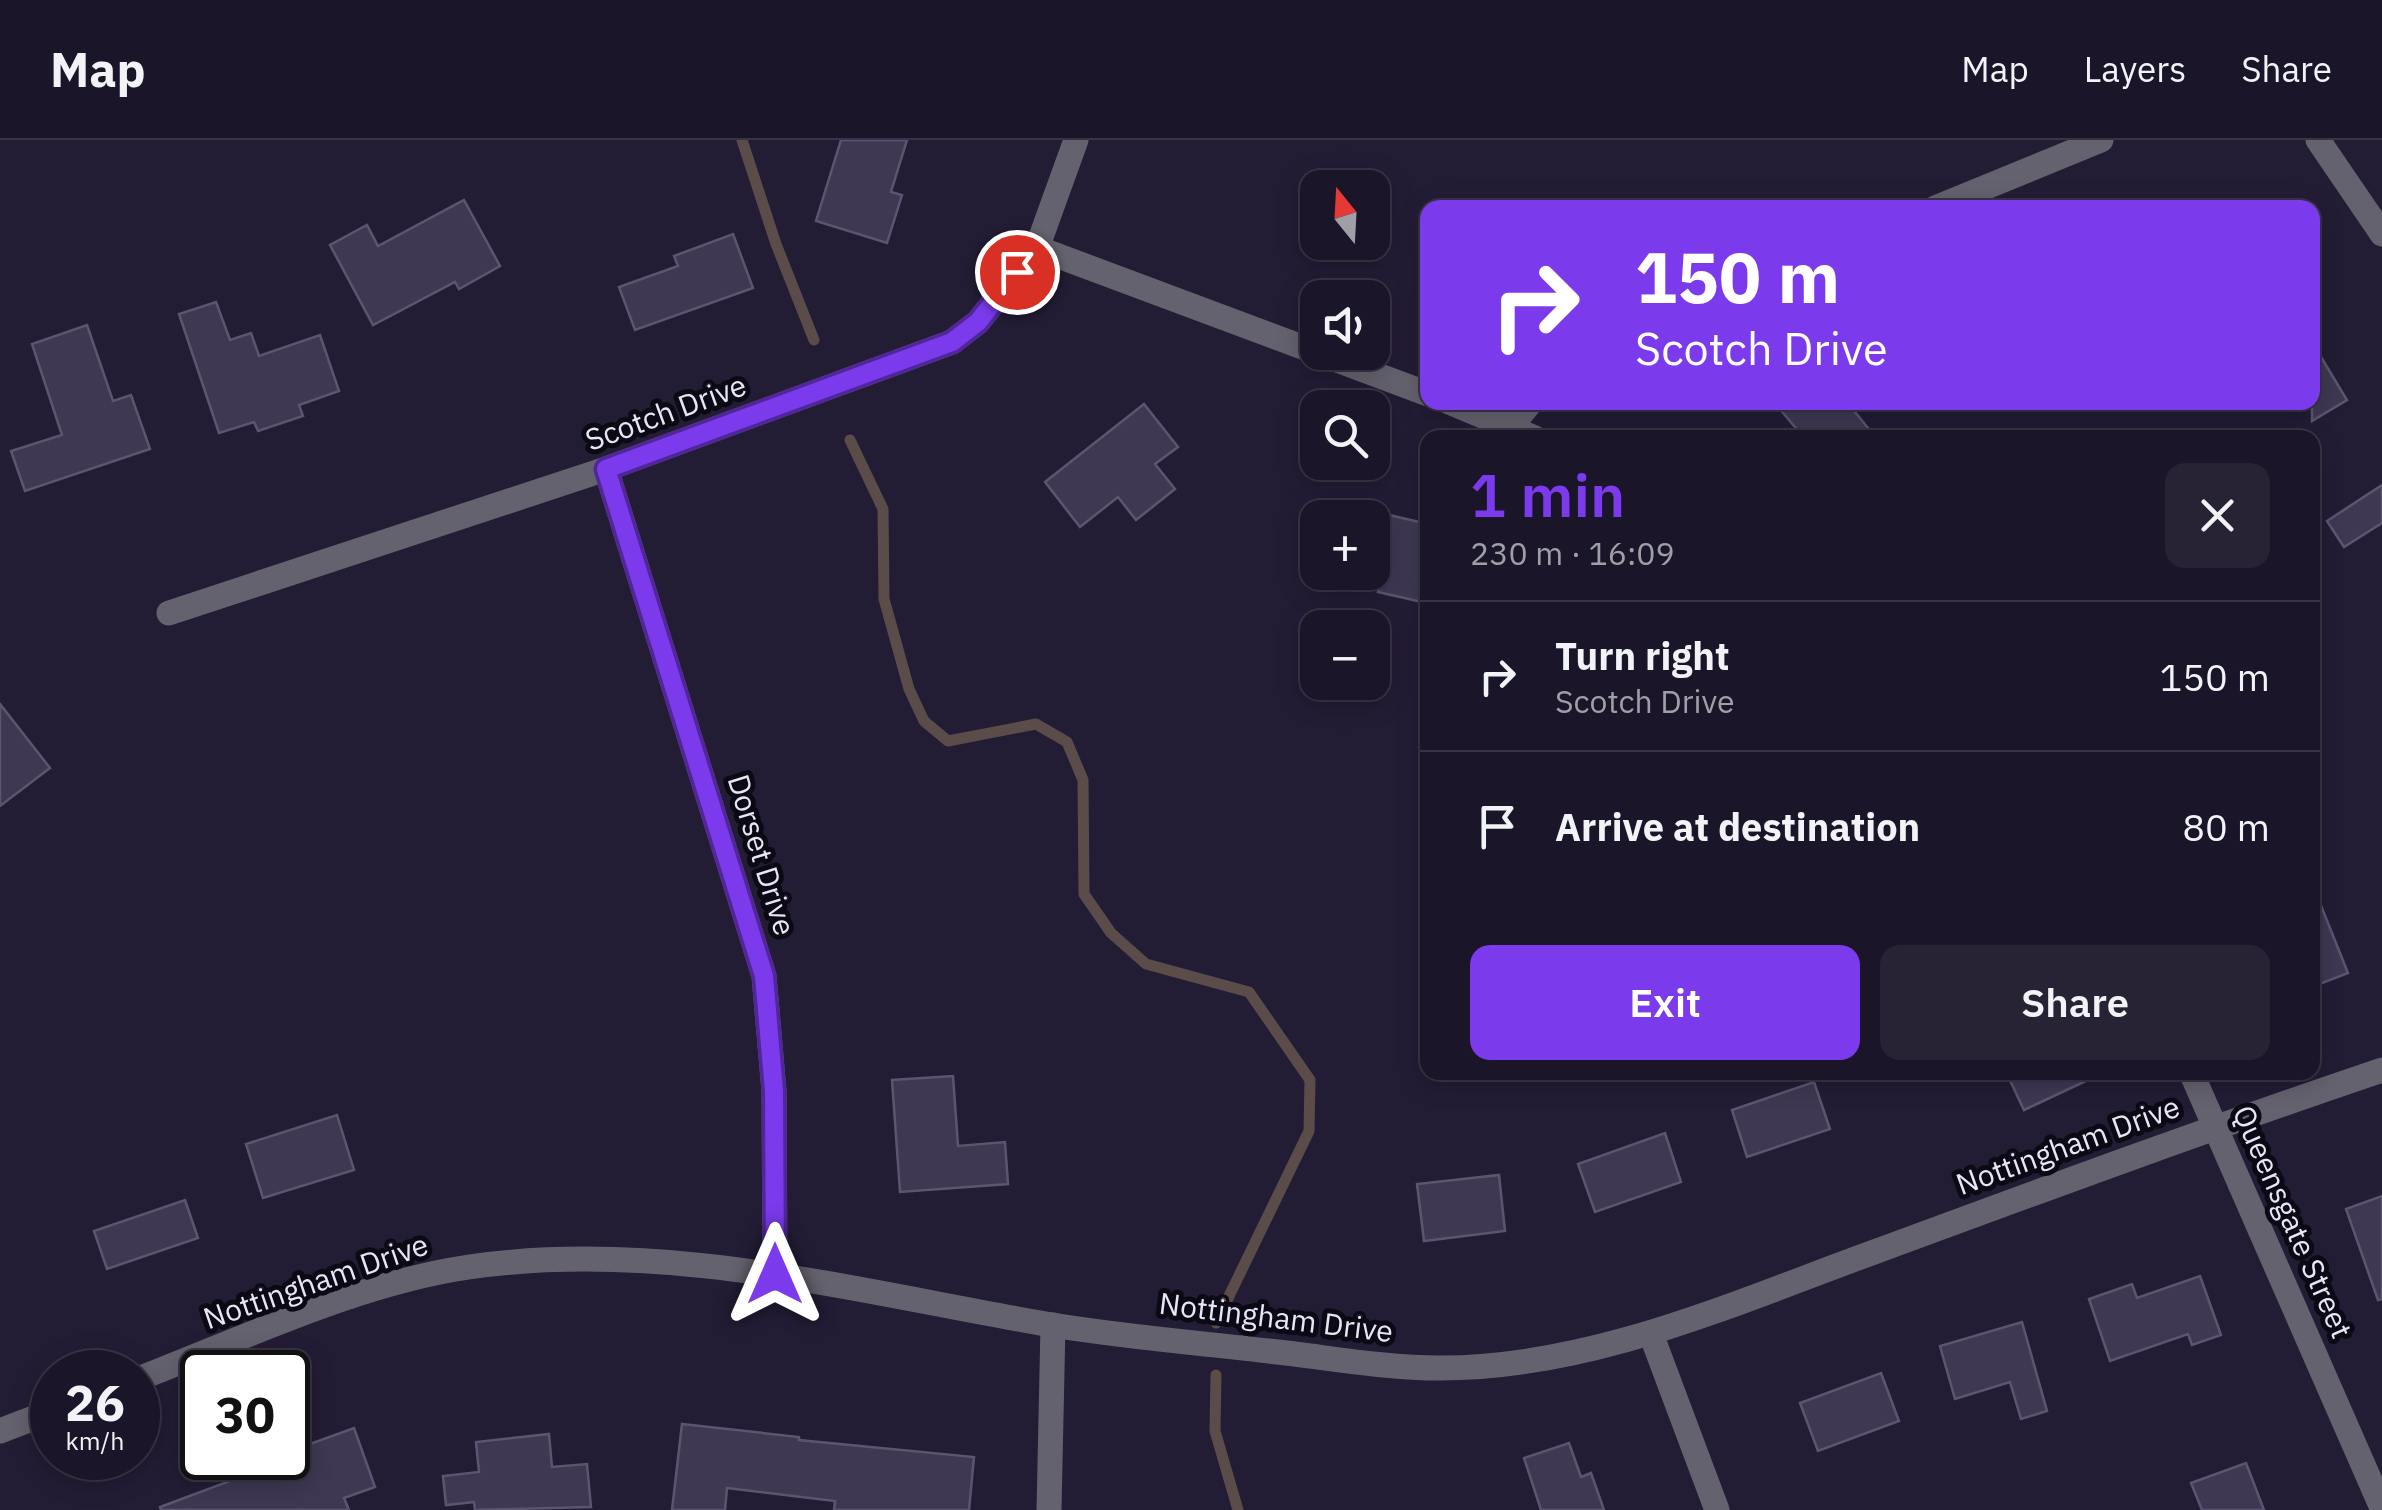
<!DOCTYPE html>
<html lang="en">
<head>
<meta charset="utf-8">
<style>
	:root { --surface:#1a1528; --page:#272234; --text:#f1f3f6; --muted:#9f9fa8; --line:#383445; --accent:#7c3aed }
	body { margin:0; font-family:"IBM Plex Sans",sans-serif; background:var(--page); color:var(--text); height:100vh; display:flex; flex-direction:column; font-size:38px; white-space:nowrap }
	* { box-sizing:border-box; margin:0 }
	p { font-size:32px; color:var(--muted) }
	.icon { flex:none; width:55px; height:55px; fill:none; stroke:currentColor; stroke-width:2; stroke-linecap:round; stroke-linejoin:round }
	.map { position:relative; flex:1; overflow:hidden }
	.drawer { position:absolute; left:1420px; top:290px; width:900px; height:650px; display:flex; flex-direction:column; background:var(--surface); border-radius:20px; box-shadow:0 5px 25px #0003,0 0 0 2px var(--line) }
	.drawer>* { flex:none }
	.hud { position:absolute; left:1420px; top:60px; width:900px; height:210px; border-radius:20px; box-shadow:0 5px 25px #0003,0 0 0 2px var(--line); background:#7c3aed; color:#fff; overflow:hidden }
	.needle { width:65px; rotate:342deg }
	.fabs { position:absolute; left:1300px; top:30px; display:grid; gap:20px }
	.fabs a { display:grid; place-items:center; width:90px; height:90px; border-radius:20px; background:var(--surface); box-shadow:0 5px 25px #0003,0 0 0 2px var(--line); font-size:50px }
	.speed { position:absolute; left:30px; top:1210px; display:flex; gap:20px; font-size:50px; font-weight:700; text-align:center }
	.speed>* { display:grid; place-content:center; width:130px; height:130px; border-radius:50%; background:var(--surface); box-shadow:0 5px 25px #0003,0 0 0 2px var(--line); line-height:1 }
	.speed small { font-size:25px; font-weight:400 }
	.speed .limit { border:5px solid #111; border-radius:15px; background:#fff; color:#111 }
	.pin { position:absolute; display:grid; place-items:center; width:85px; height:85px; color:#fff; margin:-42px; border:5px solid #fff; border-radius:50%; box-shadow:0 2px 10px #0007 }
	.me { position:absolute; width:110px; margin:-55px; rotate:0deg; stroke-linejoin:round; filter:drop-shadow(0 0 8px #0008) }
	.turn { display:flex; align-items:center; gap:35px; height:210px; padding:0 50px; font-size:45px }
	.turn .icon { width:130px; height:130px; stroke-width:2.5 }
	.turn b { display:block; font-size:70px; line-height:85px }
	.round { display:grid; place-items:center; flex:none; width:105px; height:105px; border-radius:20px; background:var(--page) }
	.summary { display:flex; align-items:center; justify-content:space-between; height:170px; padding:0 50px }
	h1 { font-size:60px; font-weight:600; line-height:75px; color:var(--accent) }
	.primary-button { display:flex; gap:20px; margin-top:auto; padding:20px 50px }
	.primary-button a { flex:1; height:115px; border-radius:20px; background:var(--accent); color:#fff; font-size:40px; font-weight:600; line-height:115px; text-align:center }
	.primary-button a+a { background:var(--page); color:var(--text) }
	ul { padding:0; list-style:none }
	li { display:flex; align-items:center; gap:30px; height:150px; padding:0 50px; border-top:2px solid var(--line) }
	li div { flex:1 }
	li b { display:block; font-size:38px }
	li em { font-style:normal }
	header { display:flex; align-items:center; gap:60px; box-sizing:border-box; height:140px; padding:0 50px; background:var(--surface); border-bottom:2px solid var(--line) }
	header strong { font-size:48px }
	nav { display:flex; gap:55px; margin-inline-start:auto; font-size:35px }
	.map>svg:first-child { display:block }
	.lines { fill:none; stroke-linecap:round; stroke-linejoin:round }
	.stream { stroke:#5b4c4a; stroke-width:11 }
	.building { fill:#3e3853; stroke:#5c5572; stroke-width:2.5 }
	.minor { stroke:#65626f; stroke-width:25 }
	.route-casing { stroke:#51269a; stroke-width:25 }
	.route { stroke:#7c3aed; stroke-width:18 }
	.labels { text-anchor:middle; stroke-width:10; stroke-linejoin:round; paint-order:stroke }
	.street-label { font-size:30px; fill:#e8e5f6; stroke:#0b0913 }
</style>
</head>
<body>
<header>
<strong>Map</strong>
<nav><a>Map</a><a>Layers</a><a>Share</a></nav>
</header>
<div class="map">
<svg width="2382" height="1370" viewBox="0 0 2382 1370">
	<rect width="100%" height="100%" fill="#231c35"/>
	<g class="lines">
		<g class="stream">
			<polyline points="742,0 776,104 814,200"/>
			<polyline points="850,300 883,369 884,459 909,549 924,581 948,601 1036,584 1067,602 1083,640 1084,754 1111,793 1146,824 1249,852 1310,940 1309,991 1216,1183"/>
			<polyline points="1216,1235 1215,1291 1238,1370"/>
		</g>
	</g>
	<g class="building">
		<polygon points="841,0 907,0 891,52 902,55 887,103 816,81"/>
		<polygon points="464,60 500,126 459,149 455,142 373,185 330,105 367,85 378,106"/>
		<polygon points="733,94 753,148 635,190 619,147 678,126 674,116"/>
		<polygon points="216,162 230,200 251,193 259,216 320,195 339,251 299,265 303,276 258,291 254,282 219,293 179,174"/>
		<polygon points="87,185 113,261 131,255 150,309 25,351 11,311 62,295 32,204"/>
		<polygon points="2312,202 2347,260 2312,281"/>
		<polygon points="1774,262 1847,262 1876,298 1804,298"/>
		<polygon points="1144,264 1178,307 1155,324 1175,349 1136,380 1118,357 1080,387 1045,342"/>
		<polygon points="2382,345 2382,383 2344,407 2327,381"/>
		<polygon points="1372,371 1428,384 1428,442 1422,462 1378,452 1383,433 1372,430"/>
		<polygon points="0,564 50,628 0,666"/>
		<polygon points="2314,748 2348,833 2312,847 2312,749"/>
		<polygon points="2006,932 2105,932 2024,970"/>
		<polygon points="953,936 958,1006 1005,1002 1008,1044 900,1052 892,940"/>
		<polygon points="1814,942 1830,989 1747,1017 1732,970"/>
		<polygon points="337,975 354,1030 263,1058 246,1004"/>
		<polygon points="1665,993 1681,1042 1595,1072 1578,1024"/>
		<polygon points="1499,1035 1505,1091 1424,1101 1417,1044"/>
		<polygon points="2382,1056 2382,1159 2378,1160 2346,1069"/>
		<polygon points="185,1060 198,1098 107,1129 94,1091"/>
		<polygon points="2200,1136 2221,1195 2192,1205 2188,1194 2110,1221 2089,1159 2132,1144 2137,1158"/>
		<polygon points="2022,1182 2047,1271 2021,1279 2010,1242 1955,1259 1940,1206"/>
		<polygon points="1881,1233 1899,1281 1818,1311 1800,1263"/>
		<polygon points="682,1284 799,1297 799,1300 974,1317 969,1370 834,1370 835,1361 727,1348 725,1370 672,1370"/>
		<polygon points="354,1288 375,1347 344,1358 349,1370 161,1370 160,1367 238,1338 236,1331 273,1318 288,1318 288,1312"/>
		<polygon points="549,1294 552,1327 587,1324 591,1367 475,1370 474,1362 446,1365 443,1336 479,1332 476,1302"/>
		<polygon points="1569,1303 1581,1337 1591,1333 1604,1370 1541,1370 1524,1318"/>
		<polygon points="2246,1323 2264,1370 2202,1370 2191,1343"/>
	</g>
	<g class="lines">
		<g class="minor">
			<polyline points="2318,0 2382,94"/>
			<polyline points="1935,68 2101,0"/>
			<polyline points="1037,108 1428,254"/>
			<polyline points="1449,262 1535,298"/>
			<polyline points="1511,286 1531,262"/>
			<polyline points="606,329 764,836 774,951 775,1134"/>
			<polyline points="169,473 606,329 952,202 978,182 1037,108 1076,0"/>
			<polyline points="2191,932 2382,1368"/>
			<polyline points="1651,1194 1717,1370"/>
			<path d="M138,1239C242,1199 358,1143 469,1127C663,1099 856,1151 1046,1184C1123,1197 1201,1203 1278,1212C1331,1218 1387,1228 1440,1228C1593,1228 1736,1162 1877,1111C2045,1049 2213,987 2382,930"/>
			<polyline points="0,1291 52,1271"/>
			<polyline points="1049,1370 1053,1185"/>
		</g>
	</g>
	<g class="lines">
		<g class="route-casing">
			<polyline id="route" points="775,1134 774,951 764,836 606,329 952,202 978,182 1017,132"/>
		</g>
		<use href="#route" class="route"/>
	</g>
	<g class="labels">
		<g class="street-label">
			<text transform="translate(666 273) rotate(-20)" y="10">Scotch Drive</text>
			<text transform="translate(761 715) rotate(73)" y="10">Dorset Drive</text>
			<text transform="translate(2068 1006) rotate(-20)" y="10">Nottingham Drive</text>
			<text transform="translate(2292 1082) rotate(66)" y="10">Queensgate Street</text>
			<text transform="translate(316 1142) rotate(-19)" y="10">Nottingham Drive</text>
			<text transform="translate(1276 1178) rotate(7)" y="10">Nottingham Drive</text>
		</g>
	</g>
</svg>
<div class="fabs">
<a><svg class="needle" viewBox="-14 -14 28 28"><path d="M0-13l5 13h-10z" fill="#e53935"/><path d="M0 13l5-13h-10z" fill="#9f9fa8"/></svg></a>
<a><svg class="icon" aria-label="sound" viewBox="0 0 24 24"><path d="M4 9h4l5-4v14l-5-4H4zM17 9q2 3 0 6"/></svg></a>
<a><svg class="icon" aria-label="search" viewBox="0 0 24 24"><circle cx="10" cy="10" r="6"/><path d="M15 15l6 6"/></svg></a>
<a>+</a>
<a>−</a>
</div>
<div class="speed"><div>26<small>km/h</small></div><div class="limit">30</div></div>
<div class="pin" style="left:1017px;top:132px;background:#d93025"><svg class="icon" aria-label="arrive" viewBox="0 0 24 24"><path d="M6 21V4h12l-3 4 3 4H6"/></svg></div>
<svg class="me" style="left:775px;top:1134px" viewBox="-20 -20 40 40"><path d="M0-17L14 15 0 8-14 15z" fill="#7c3aed" stroke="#fff" stroke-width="4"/></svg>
<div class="hud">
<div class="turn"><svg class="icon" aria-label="right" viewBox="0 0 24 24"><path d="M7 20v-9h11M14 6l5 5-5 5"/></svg><div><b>150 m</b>Scotch Drive</div></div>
</div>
<section class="drawer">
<div class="summary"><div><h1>1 min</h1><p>230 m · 16:09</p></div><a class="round"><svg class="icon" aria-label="close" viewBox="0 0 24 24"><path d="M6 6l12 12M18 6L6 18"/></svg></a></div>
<ul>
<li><svg class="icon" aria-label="right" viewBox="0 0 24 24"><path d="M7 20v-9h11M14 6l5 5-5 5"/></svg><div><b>Turn right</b><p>Scotch Drive</p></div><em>150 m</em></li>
<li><svg class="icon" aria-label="arrive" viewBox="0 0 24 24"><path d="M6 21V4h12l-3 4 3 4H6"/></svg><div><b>Arrive at destination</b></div><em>80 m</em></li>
</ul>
<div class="primary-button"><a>Exit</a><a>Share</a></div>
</section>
</div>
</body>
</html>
